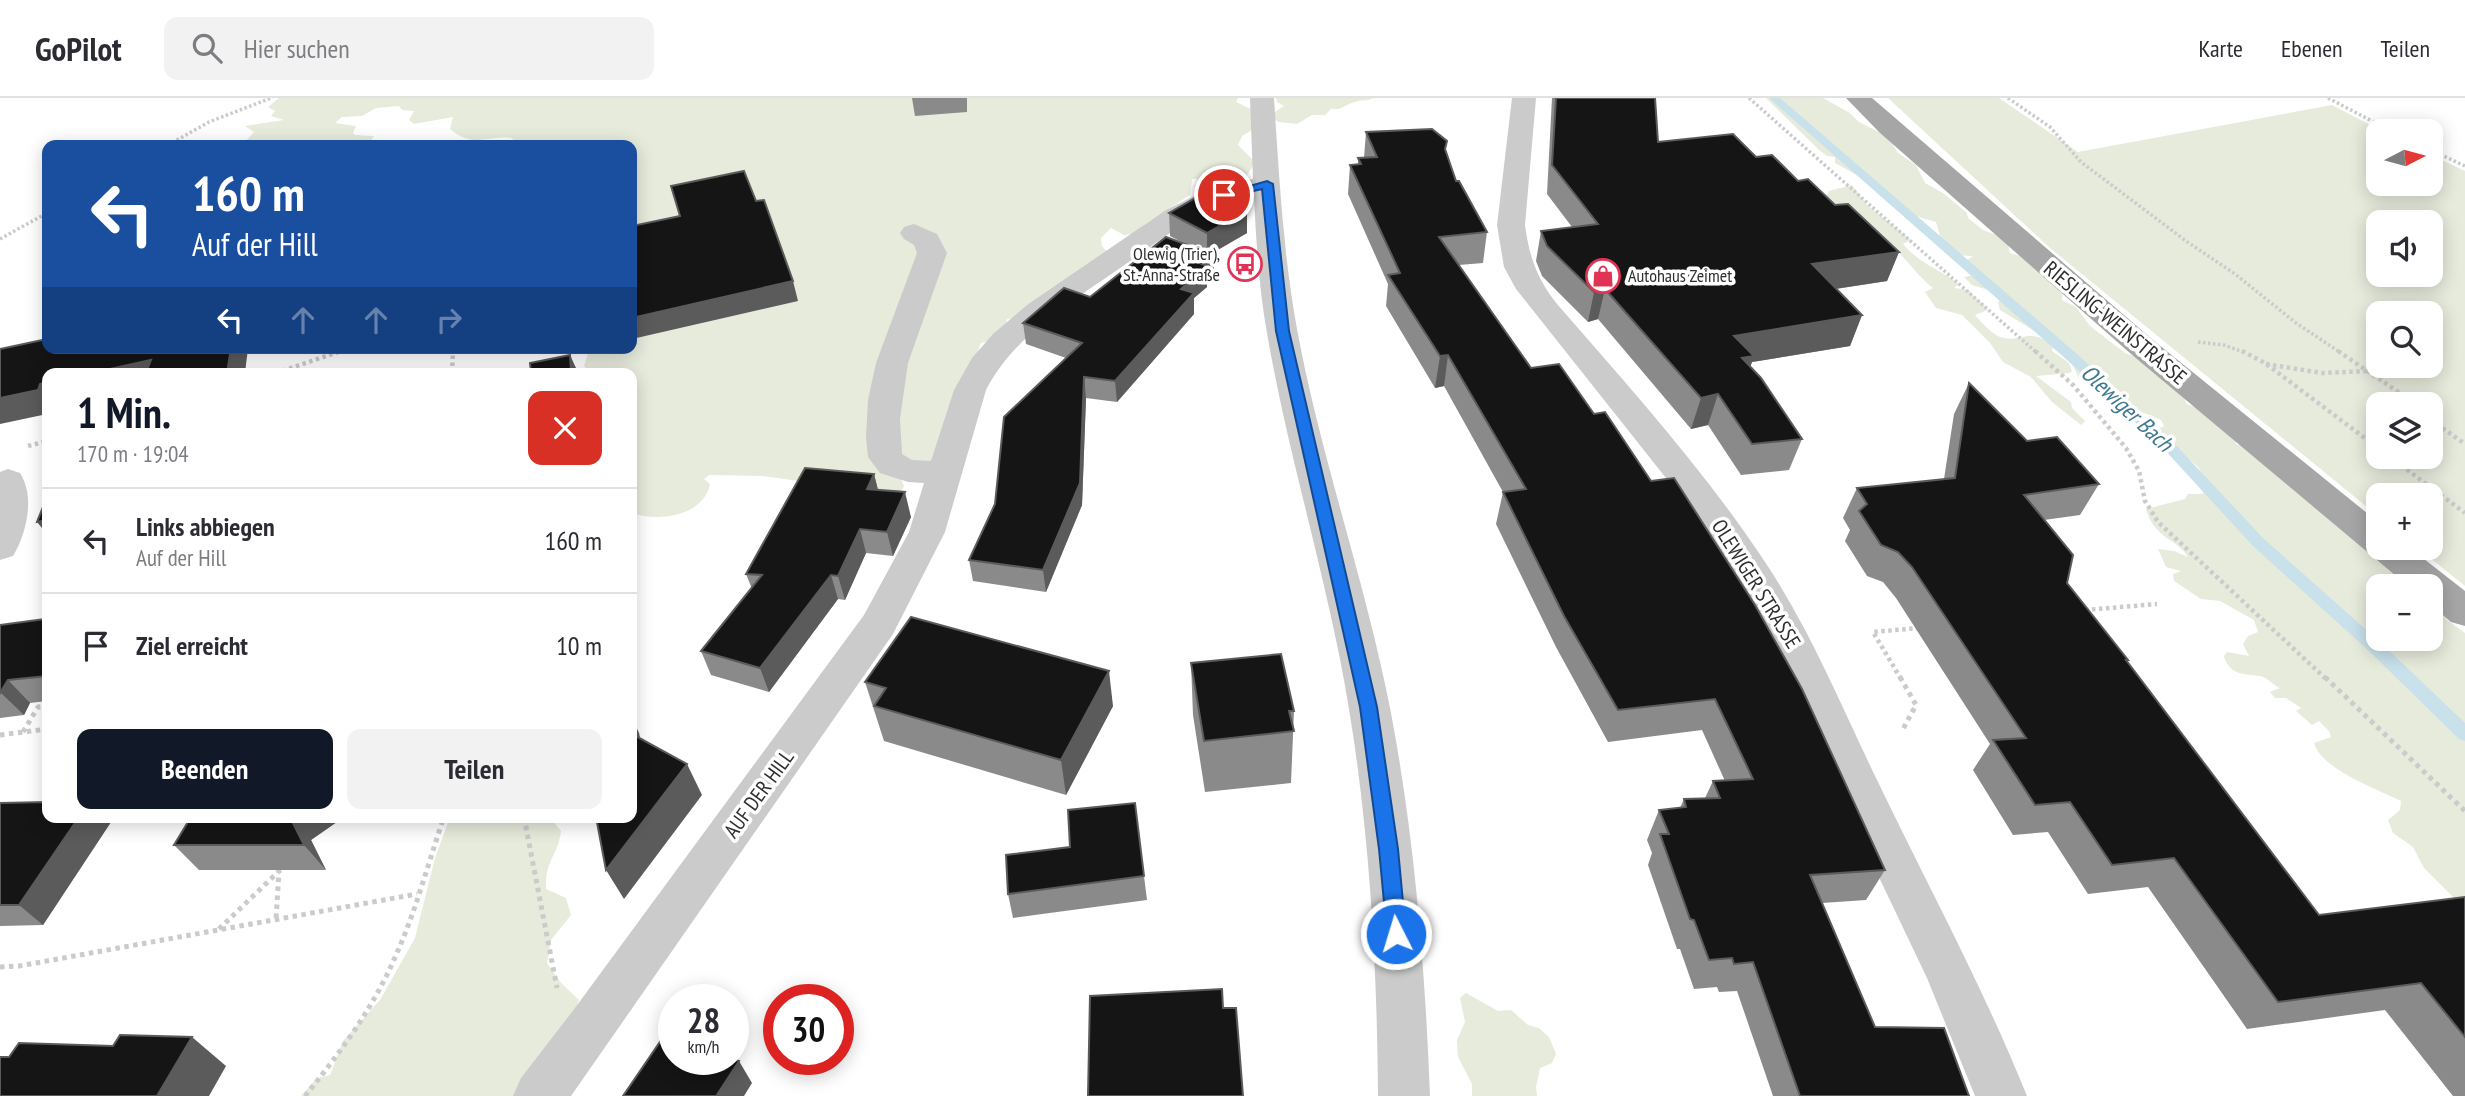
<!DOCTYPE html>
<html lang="de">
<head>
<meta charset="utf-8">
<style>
	:root { --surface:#fff; --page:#f2f2f3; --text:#2b2b33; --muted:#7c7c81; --line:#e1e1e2; --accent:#111827 }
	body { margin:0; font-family:"PT Sans Narrow",sans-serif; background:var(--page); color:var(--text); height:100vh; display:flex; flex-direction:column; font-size:26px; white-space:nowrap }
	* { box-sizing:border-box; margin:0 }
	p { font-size:23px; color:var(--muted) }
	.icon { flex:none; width:38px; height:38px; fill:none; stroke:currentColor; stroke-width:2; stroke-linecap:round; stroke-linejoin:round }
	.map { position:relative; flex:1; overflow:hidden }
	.drawer { position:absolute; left:42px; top:270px; width:595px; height:455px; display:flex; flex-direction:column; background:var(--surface); border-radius:14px; box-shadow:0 4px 18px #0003 }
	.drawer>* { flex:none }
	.top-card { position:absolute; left:42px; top:42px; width:595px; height:214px; border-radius:14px; box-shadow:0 4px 18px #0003; background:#1a4fa0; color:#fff; overflow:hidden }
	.needle { width:46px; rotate:84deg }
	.fabs { position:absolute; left:2366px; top:21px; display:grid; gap:14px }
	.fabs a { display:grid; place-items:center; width:77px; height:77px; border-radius:14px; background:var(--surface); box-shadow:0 4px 18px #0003; font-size:35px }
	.speed { position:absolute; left:658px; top:886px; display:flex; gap:14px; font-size:35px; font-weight:700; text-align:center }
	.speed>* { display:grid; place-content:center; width:91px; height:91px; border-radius:50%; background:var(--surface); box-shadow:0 4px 18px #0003; line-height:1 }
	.speed small { font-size:18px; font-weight:400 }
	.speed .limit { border:10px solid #d22; background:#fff; color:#111 }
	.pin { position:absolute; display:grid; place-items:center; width:60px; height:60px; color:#fff; margin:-30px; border:4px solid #fff; border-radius:50%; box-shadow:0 2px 7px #0007 }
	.me { position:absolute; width:77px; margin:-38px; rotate:355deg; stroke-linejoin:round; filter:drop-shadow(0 0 5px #0008) }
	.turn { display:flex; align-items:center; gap:24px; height:147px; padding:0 35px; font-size:32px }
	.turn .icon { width:91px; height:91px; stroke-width:2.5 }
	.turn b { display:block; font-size:49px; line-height:60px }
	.lanes { display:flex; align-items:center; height:66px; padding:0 35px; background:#0003; justify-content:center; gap:35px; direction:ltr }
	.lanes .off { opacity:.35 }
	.round { display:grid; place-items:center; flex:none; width:74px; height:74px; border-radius:14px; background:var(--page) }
	.head { display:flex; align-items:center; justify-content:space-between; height:119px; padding:0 35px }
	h1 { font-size:42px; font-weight:800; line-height:52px; color:var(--accent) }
	.primary-button { display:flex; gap:14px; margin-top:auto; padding:14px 35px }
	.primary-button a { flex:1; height:80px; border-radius:14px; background:var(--accent); color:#fff; font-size:28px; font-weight:800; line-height:80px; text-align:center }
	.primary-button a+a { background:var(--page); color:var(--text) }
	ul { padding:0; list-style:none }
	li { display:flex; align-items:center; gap:21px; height:105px; padding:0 35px; border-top:2px solid var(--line) }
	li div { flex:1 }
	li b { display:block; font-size:26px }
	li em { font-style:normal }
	header { display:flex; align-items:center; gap:42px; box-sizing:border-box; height:98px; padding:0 35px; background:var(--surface); border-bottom:2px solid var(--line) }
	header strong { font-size:33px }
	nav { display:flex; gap:38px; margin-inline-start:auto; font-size:24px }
	.search { width:490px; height:63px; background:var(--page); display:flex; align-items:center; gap:18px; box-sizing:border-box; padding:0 24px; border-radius:14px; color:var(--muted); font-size:26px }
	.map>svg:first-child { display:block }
	.green { fill:#e6ebdc; fill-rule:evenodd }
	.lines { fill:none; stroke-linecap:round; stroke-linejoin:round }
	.stream { fill:#c8e1eb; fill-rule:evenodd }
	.path-far2 { stroke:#cbcbcb; stroke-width:3.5; stroke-dasharray:2.5 2.5; stroke-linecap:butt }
	.path-far1 { stroke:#cbcbcb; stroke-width:4.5; stroke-dasharray:3.5 3.5; stroke-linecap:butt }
	.path { stroke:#cbcbcb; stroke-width:5; stroke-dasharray:4.5 4.5; stroke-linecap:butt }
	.minor { fill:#cbcbcb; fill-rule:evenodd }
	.major { fill:#a6a6a6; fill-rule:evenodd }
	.wall { fill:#8a8a8a }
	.shaded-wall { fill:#5b5b5b }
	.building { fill:#151515; stroke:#5b5b5b; stroke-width:2 }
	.route { fill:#1a73e8; stroke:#114b97; stroke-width:2 }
	.labels { text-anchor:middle; stroke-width:7; stroke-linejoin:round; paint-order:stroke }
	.far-poi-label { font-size:18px; fill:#2e2e2e; stroke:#fff; text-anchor:end }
	.street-label { font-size:21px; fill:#2e2e2e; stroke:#fff }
	.water-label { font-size:23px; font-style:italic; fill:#3e788e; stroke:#fff }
</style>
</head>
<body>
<header>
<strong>GoPilot</strong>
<div class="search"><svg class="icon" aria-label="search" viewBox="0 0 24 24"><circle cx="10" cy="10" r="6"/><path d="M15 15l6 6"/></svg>Hier suchen</div>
<nav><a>Karte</a><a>Ebenen</a><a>Teilen</a></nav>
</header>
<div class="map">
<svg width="2465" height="998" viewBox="0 0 2465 998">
	<rect width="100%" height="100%" fill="#fff"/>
	<g class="green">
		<path d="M279,0H1238L1236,4L1257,14L1254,31L1242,38L1238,47L1255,64L1248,76L1224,82L1192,81L1190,97L1145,126L1134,136L1124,137L1111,130L1101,140L1102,148L1109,156L1019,220L1007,221C1006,235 993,242 981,245L937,361L901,381L904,388L899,397L763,378L709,377L704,381L710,386C703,419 658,424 632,415V354L635,350L632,345V275H590L584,268L588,255L587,250H632V47H513L514,42L511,40C488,37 473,51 450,31L453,19L414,26L409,22L414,13L402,12L399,8L376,10L362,18L342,19L335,25L356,28L353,35L355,37L374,38L369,45L358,47H242L254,34L245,28L284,22L271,18L275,13L268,9Z"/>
		<path d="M1276,0H1373C1366,4 1361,1 1355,4C1344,7 1343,12 1331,11L1325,17H1312L1297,26L1279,24L1272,20V16L1284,8L1277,4Z"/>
		<path d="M1766,0H1823L1850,15L1859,24L1887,38L1898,55L1916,67L1925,85L1943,95L1967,115L1968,120L1983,132L2007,141L2010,155L2034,162L2064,188L2062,202L2076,209L2090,228L2125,255L2141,261L2183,298L2187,306L2202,312L2235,337L2236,346L2249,351L2285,381L2294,393L2333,416L2418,488H2378V541H2431V497L2438,503L2446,521L2465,535V811L2424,770L2413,749L2393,735L2388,722L2400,712L2401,703C2377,691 2321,671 2314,645L2331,639L2329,633L2319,623L2312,627L2296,613L2301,610L2286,600H2275L2270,594L2280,590C2273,587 2267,579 2260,578C2244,576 2229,577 2224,558L2227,554L2249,558L2243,546L2248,538L2258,534L2254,522L2220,503L2201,501L2174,483L2173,476L2181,473L2166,469L2158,451L2174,453L2188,459C2176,439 2155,442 2146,411L2185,401L2188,396H2202L2205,393C2203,385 2203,379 2200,372C2194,361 2165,349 2154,339L2158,331L2164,328L2161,322L2134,311L2125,314L2116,310L2113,304L2119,300V296L2093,291L2080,282L2070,262L2078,260L2061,252L2058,241L2053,236L2033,232L2000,212L1998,204L2008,198L1972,187L1964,179L1978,177L1967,168L1966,163L1973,158L1952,157L1933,143L1940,138L1936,124L1902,114L1886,103L1879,93L1864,81L1835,65V59L1827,58L1819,52Z"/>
		<path d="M1888,0H1999L2078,54L2332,7L2382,33H2378V86H2431V57L2465,73V488L2418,450H2431V397H2378V418L2050,150ZM2431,124V177H2378V124ZM2378,215H2431V268H2378ZM2378,306H2431V359H2378Z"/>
		<path d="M1852,87L1867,107L1911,142L1903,146C1920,166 1939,171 1959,186L1954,190L1969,192C1973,200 1983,203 1988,212L1975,217C1981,224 1992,236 2000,239C2021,246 2027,228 2053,247L2052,253L2069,265L2072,273L2070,275L2036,278L2071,304L2072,310L2085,323L2081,327L2052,304L2031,279L2003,264L1990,245L1962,217L1936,210L1925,194L1933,190C1917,178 1905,158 1889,146C1866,127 1848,124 1826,99L1829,93Z"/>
		<path d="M450,719H545L552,722L561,733C558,758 545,761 546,791L566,800L571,817L551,842L547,865L561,885L579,902L570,935L543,998H301L317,980L330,977L343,943L380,902L415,840L435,760Z"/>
		<polygon points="1466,895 1498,913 1511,912 1528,927 1539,930 1549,939 1556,956 1552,965 1540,970 1536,989 1537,998 1472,998 1472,986 1458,959 1457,942 1465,924 1460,900"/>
	</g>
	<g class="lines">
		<polygon class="stream" points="1769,0 1780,0 2077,256 2172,343 2263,440 2381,545 2465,625 2465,643 2459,641 2369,553 2253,448 2162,349 2067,262"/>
		<g class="path-far2">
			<polyline points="1749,0 2037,255"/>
			<polyline points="2008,0 2050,29 2081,64 2186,143 2235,176 2296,225 2341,255"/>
			<polyline points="2328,0 2391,33"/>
			<polyline points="168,47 209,24 271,0"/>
			<polyline points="2431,52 2465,68"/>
			<polyline points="0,141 47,115"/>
			<polyline points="2198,244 2224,247 2246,255"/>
			<polyline points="336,255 351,250"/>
			<polyline points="453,255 453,250"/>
		</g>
		<g class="path-far1">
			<polyline points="2035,253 2073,287 2126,350 2139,373 2145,403 2158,424 2326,581"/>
			<polyline points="2242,253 2265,265 2378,350"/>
			<polyline points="2338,253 2416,306"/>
			<polyline points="2266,266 2322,275 2369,273"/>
			<polyline points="276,275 341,253"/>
			<polyline points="452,275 453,253"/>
			<polyline points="2431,322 2465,346"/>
			<polyline points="28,348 47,343"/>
			<polyline points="2390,359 2465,415"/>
			<polyline points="2085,512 2157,506"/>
			<polyline points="1901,581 1873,534 1919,530"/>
		</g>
		<g class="path">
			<polyline points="1900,579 1916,607 1902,633"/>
			<polyline points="2325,579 2465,713"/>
			<polyline points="23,634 38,609 47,608"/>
			<polyline points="0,637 47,631"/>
			<polyline points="524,719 557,890"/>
			<polyline points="219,831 279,773 276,822"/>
			<polyline points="0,869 19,868 417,796"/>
			<path d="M305,998C340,955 374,909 396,857C416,813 428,765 444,719"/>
		</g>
		<g class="minor">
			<path d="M1250,0H1274C1279,77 1283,154 1297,231C1321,361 1366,485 1391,615C1415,742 1425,870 1430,998H1378C1377,852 1368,704 1340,561C1318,451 1286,345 1267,235C1259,190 1256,144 1254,98C1242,101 1229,103 1218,108C1183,123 1154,147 1123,168C1073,203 1015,236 986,292L945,434L893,536L571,998H513L521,980L575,910L864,517L909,434L924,385L908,384L880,375L868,359L866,340L868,302L876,265L917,155L914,147L904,141L900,135L904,129L914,126L937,136L947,155L908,265L900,321L902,356L912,362L931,363L954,292L972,260L993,236L1027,207L1166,112L1200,95L1253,81Z"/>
			<path d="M1512,0H1536L1525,127C1529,158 1537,181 1557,206C1631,291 1707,375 1769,470C1813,538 1842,610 1877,682C1928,788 1983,889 2027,998H1975L1927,880L1835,687L1785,568L1762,523L1716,448L1681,399L1516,191L1504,169L1497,127Z"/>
			<path d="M8,371L20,375C35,398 27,435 13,458L0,462V374Z"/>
		</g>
		<polygon class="major" points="1846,0 1872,0 2153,242 2378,424 2378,450 2410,450 2465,493 2465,528 2451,524 2431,507 2431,488 2408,488 2131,256 1879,34"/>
	</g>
	<g class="wall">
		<polygon points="912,0 967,0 967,14 915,18"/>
		<polygon points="1552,0 1655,0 1658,44 1756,59 1798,83 1835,107 1899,154 1887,183 1836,191 1862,217 1850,248 1752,264 1750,269 1802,341 1789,372 1741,377 1708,327 1691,331 1598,221 1588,224 1542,178 1536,163 1541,133 1572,129 1547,96"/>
		<polygon points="1366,34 1446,52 1456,83 1487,134 1483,165 1459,167 1885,772 1866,802 1822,805 1875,929 1969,998 1773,998 1737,893 1719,894 1717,889 1694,891 1680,851 1677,851 1648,767 1652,755 1647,742 1659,712 1680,710 1684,701 1705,700 1713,683 1725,683 1702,632 1608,644 1556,549 1496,426 1503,394 1444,288 1435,290 1386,208 1388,186 1348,96 1350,67 1358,66 1358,60 1364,60"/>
		<polygon points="1247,112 1247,135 1211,156 1214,177 1207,183 1207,189 1194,200 1194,216 1117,304 1086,300 1082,407 1046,494 973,483 969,462 1066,260 1026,246 1023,225 1090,199 1185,146 1170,138 1169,115"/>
		<polygon points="1969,285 2027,343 2099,386 2080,417 2044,422 2067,485 2128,562 2127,564 2319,817 2465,799 2465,998 2453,998 2385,912 2247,931 2148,789 2088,796 2048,734 2013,737 1973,672 1990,646 1896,500 1883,484 1867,478 1845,443 1850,432 1843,420 1857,390 1944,381 1954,316"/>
		<polygon points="874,376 878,392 911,419 893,458 866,455 845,502 838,501 769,594 711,577 701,553 752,491 746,476"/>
		<polygon points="47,518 47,603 30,605 24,617 0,620 0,527 45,521"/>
		<polygon points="1191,565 1294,613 1291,685 1205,694 1193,617"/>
		<polygon points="865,584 1113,608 1066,697 884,643"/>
		<polygon points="0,705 47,719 106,719 111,724 43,827 0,828"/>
		<polygon points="191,719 344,719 311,742 326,772 199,772 174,747"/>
		<polygon points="1144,778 1147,802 1013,820 1008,796"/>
	</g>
	<g class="shaded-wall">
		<polygon points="1247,112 1247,135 1207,158 1207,135"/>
		<polygon points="1899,154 1887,183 1801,196 1812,166"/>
		<polygon points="1214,157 1214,177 1207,183 1207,189 1194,200 1194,216 1117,304 1115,283 1181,191 1202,166"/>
		<polygon points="793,183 798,203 632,241 632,220"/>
		<polygon points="1605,191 1598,221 1588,224 1594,194"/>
		<polygon points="1862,217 1850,248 1752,264 1743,289 1734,238"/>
		<polygon points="231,250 248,250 245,275 227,275"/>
		<polygon points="570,257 576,270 576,275 571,275"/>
		<polygon points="1448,257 1444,288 1435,290 1440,258"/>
		<polygon points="151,262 160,275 92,275"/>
		<polygon points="1084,279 1086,300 1082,407 1046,494 1043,472"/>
		<polygon points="47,284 47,316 0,326 0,300 40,286"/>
		<polygon points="1718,296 1708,327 1691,331 1701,300"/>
		<polygon points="874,376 880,400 867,391"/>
		<polygon points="905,394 911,419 893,458 887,434"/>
		<polygon points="47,422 47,436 37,424"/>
		<polygon points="860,431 866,455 845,502 838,478"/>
		<polygon points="831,477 838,501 769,594 760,570"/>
		<polygon points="1109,573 1113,608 1066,697 1061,662"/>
		<polygon points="8,582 30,605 24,617 1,595"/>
		<polygon points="632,620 639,635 646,667 632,639"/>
		<polygon points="687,666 702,697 624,801 606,772"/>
		<polygon points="79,719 106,719 111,724 43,827 19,807"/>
		<polygon points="290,719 344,719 311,742 326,772 304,747"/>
		<polygon points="192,939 226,968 209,998 157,998"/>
		<polygon points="739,963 752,985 744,998 718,998 717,997"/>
	</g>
	<g class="building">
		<polygon points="1556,0 1655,0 1658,44 1733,36 1756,59 1772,57 1798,83 1808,81 1835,107 1848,106 1899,154 1812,166 1862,217 1734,238 1754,258 1742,260 1761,280 1802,341 1752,346 1718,296 1701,300 1605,191 1594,194 1547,148 1541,133 1598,126 1552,67"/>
		<polygon points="1432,31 1447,43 1445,51 1456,83 1459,83 1487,134 1439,139 1531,270 1559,266 1594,316 1605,314 1651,383 1674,380 1755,507 1802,591 1885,772 1810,777 1875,929 1944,930 1969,998 1800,998 1753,864 1734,866 1732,860 1709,862 1694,822 1690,821 1660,736 1669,736 1659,712 1686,709 1684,701 1720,700 1713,683 1753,681 1715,601 1618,612 1564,518 1503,394 1526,391 1448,257 1440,258 1388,177 1400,175 1350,67 1361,66 1358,60 1377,59 1366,34"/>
		<polygon points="744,73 756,103 764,102 793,183 632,220 632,128 680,118 671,88"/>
		<polygon points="1232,83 1247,112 1207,135 1169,115 1206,94"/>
		<polygon points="1166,139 1214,157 1202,166 1207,168 1181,191 1194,195 1115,283 1084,279 1080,385 1043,472 969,462 995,406 1004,319 1082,245 1023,225 1064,190 1090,199"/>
		<polygon points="47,241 47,250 231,250 227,275 146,275 151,262 92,275 47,275 47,284 40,286 38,292 0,300 0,251"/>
		<polygon points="570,257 571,275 528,275 531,274 530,265"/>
		<polygon points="1969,285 2027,343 2057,339 2099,386 2024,397 2073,457 2067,485 2128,562 2126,562 2319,817 2465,799 2465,939 2421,885 2278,904 2174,760 2112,767 2070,704 2035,707 1993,642 2026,640 1912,469 1898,454 1881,447 1859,413 1867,406 1857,390 1955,380"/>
		<polygon points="805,370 874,376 867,391 905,394 887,434 860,431 838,478 831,477 760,570 701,553 762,477 746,476"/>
		<polygon points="47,399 47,422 37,424"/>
		<polygon points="47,518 47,578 8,582 0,595 0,527 45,521"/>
		<polygon points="911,519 1109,573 1061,662 874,608 886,590 865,584"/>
		<polygon points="1281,556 1294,613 1289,613 1294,633 1204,643 1191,565"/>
		<polygon points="632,636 687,666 606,772 596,719 632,719"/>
		<polygon points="47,704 47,719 79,719 19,807 0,807 0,705"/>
		<polygon points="1135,705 1144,778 1008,796 1006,757 1070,749 1068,712"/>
		<polygon points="191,719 290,719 304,747 174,747"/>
		<polygon points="1222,891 1223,910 1236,910 1243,998 1088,998 1090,898"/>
		<polygon points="666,935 674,938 674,961 733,961 739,963 717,997 720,998 623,998"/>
		<polygon points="120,937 192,939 157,998 0,998 0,959 9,959 19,945 113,948"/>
	</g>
	<polygon class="route" points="1267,83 1273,86 1289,233 1377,609 1398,751 1406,836 1403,842 1396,845 1390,842 1387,836 1379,751 1360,609 1276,233 1262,91 1224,100 1218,97"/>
	<defs>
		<g id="bus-ring" transform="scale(1.75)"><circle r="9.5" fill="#fff" stroke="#e13353" stroke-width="1.5"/><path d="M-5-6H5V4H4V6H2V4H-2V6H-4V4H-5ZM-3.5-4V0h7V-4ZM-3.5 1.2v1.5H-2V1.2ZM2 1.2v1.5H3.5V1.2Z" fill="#e13353"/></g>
		<g id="shop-ring" transform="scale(1.75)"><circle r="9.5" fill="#fff" stroke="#e13353" stroke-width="1.5"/><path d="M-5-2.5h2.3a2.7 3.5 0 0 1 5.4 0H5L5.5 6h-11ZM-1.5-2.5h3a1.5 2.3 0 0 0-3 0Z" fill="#e13353"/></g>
	</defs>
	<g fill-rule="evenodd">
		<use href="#bus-ring" x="1245" y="166"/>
		<use href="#shop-ring" x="1603" y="178"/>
	</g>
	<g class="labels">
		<g class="far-poi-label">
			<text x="1220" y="162">Olewig (Trier),<tspan x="1220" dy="21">St.-Anna-Straße</tspan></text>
			<text x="1628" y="184" text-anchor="start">Autohaus Zeimet</text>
		</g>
		<g class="street-label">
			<text transform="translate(2115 225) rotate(40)" y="7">RIESLING-WEINSTRASSE</text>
			<text transform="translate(1756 486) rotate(58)" y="7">OLEWIGER STRASSE</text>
			<text transform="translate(759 696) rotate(-54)" y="7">AUF DER HILL</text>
		</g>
		<g class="water-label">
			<text transform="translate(2127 310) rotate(43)" y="8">Olewiger Bach</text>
		</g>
	</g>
</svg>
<div class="fabs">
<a><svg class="needle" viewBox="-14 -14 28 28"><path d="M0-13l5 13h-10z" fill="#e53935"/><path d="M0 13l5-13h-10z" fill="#7c7c81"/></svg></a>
<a><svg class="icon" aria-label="sound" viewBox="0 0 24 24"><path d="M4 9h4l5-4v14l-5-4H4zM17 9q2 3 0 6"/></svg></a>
<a><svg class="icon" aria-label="search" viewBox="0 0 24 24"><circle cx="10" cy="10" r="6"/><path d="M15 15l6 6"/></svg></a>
<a><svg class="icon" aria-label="layers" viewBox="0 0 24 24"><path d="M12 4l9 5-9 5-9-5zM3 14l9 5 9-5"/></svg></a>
<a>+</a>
<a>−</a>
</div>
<div class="speed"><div>28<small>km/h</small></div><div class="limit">30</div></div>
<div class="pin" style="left:1224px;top:97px;background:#d93025"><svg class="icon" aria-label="arrive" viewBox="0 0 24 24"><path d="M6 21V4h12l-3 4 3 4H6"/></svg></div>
<svg class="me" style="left:1396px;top:836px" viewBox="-20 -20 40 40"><circle r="17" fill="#1a73e8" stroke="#fff" stroke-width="3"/><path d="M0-11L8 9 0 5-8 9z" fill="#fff"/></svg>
<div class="top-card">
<div class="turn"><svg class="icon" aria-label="left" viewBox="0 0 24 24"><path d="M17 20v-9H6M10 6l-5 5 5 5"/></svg><div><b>160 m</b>Auf der Hill</div></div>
<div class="lanes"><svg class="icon" aria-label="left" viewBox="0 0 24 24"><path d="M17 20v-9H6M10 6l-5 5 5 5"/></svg><svg class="icon off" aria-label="ahead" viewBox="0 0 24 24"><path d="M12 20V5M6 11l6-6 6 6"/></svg><svg class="icon off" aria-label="ahead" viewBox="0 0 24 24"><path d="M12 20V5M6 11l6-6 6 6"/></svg><svg class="icon off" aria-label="right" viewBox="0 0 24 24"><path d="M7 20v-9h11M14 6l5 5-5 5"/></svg></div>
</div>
<section class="drawer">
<div class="head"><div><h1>1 Min.</h1><p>170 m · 19:04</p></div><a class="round" style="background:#d93025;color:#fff"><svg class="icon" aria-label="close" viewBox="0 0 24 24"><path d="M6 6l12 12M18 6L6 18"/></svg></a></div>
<ul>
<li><svg class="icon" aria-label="left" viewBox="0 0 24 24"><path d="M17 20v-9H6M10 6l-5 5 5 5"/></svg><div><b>Links abbiegen</b><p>Auf der Hill</p></div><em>160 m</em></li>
<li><svg class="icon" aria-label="arrive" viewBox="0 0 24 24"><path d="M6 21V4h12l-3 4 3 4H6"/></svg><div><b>Ziel erreicht</b></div><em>10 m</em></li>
</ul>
<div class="primary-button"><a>Beenden</a><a>Teilen</a></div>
</section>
</div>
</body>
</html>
